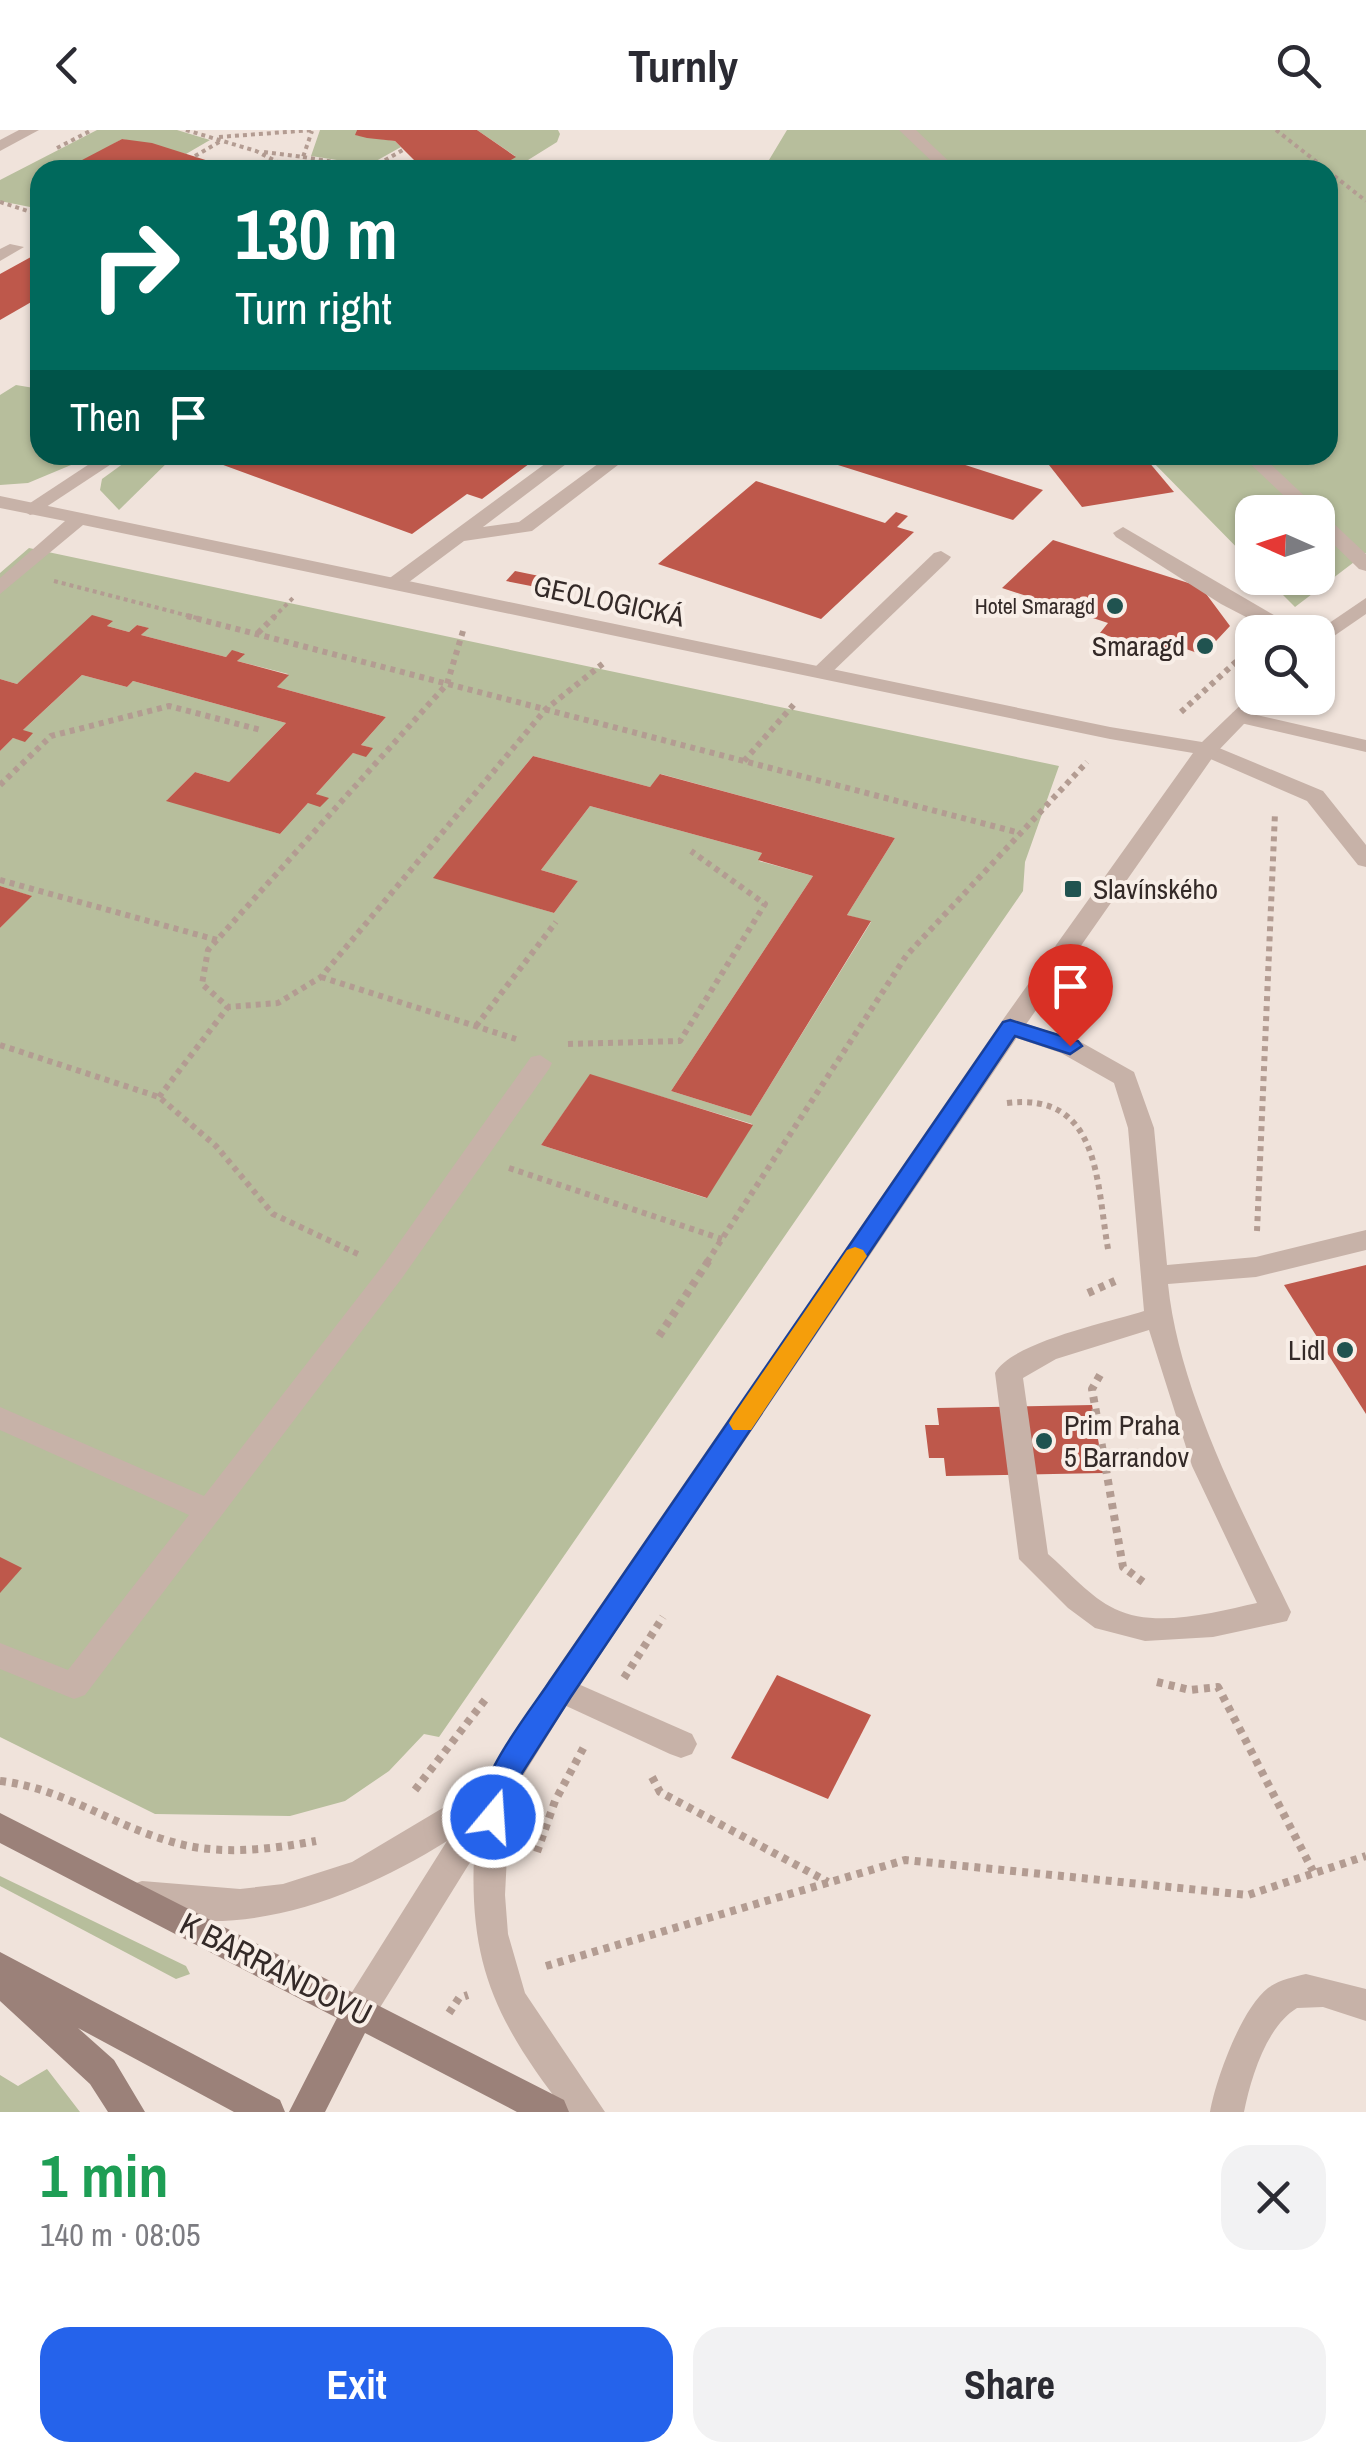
<!DOCTYPE html>
<html lang="en">
<head>
<meta charset="utf-8">
<style>
	:root { --surface:#fff; --page:#f2f2f3; --text:#2b2b33; --muted:#7c7c81; --accent:#2563eb }
	body { margin:0; font-family:"Archivo Narrow",sans-serif; background:var(--page); color:var(--text); height:100vh; display:flex; flex-direction:column; font-size:38px; white-space:nowrap }
	* { box-sizing:border-box; margin:0 }
	p { font-size:32px; color:var(--muted) }
	.icon { flex:none; width:55px; height:55px; fill:none; stroke:currentColor; stroke-width:2; stroke-linecap:round; stroke-linejoin:round }
	.map { position:relative; height:1982px; overflow:hidden }
	.drawer { display:flex; flex-direction:column; background:var(--surface); flex:1 }
	.drawer>* { flex:none }
	.hud { position:absolute; left:30px; top:30px; width:1308px; height:305px; border-radius:30px; box-shadow:0 2px 8px #0004; background:#00695c; color:#fff; overflow:hidden }
	.needle { width:65px; rotate:273deg }
	.buttons { position:absolute; left:1235px; top:365px; display:grid; gap:20px }
	.buttons a { display:grid; place-items:center; width:100px; height:100px; border-radius:20px; background:var(--surface); box-shadow:0 2px 8px #0004; font-size:50px }
	.pin { position:absolute; display:grid; place-items:center; width:85px; height:85px; color:#fff; margin:-102px -42px; border-radius:50% 50% 50% 0; rotate:-45deg; box-shadow:0 0 10px #0007 }
	.pin .icon { rotate:45deg }
	.me { position:absolute; width:110px; margin:-55px; rotate:18deg; stroke-linejoin:round; filter:drop-shadow(0 0 8px #0008) }
	.turn { display:flex; align-items:center; gap:35px; height:210px; padding:0 40px; font-size:45px }
	.turn .icon { width:130px; height:130px; stroke-width:2.5 }
	.turn b { display:block; font-size:70px; line-height:85px }
	.then { display:flex; align-items:center; height:95px; padding:0 40px; background:#0003; gap:20px; font-size:38px }
	.round { display:grid; place-items:center; flex:none; width:105px; height:105px; border-radius:30px; background:var(--page) }
	.summary { display:flex; align-items:center; justify-content:space-between; height:170px; padding:0 40px }
	h1 { font-size:60px; font-weight:700; line-height:75px; color:#1e9e55 }
	.action { display:flex; gap:20px; margin-top:auto; padding:20px 40px }
	.action a { flex:1; height:115px; border-radius:30px; background:var(--accent); color:#fff; font-size:40px; font-weight:700; line-height:115px; text-align:center }
	.action a+a { background:var(--page); color:var(--text) }
	header { display:flex; justify-content:space-between; align-items:center; height:130px; padding:0 40px; background:var(--surface); font-size:45px; font-weight:700 }
	.map>svg:first-child { display:block }
	.green { fill:#b7be9c; fill-rule:evenodd }
	.building { fill:#be584b }
	.lines { fill:none; stroke-linecap:round; stroke-linejoin:round }
	.path-far2 { stroke:#b39c92; stroke-width:4; stroke-dasharray:4 4; stroke-linecap:butt }
	.path-far1 { stroke:#b39c92; stroke-width:6; stroke-dasharray:5 5; stroke-linecap:butt }
	.path { stroke:#b39c92; stroke-width:8; stroke-dasharray:6 6; stroke-linecap:butt }
	.lane { fill:#c7b2a8; fill-rule:evenodd }
	.street { fill:#c7b2a8; fill-rule:evenodd }
	.secondary { fill:#9b8179; fill-rule:evenodd }
	.route { fill:#2563eb; stroke:#184099; stroke-width:2.5 }
	.slow { fill:#f59e0b }
	.poi-dot { fill:#205350; stroke:#f8eee7; stroke-width:4 }
	.labels { text-anchor:middle; stroke-width:8; stroke-linejoin:round; paint-order:stroke }
	.far-poi-label { font-size:22px; fill:#342a28; stroke:#f8eee7; text-anchor:end }
	.street-label { font-size:28px; fill:#342a28; stroke:#f8eee7 }
	.poi-label { font-size:28px; fill:#342a28; stroke:#f8eee7; text-anchor:end }
	.near-street-label { font-size:32px; fill:#342a28; stroke:#f8eee7 }
</style>
</head>
<body>
<header><svg class="icon" aria-label="back" viewBox="0 0 24 24"><path d="M15 5l-7 7 7 7"/></svg>Turnly<svg class="icon" aria-label="search" viewBox="0 0 24 24"><circle cx="10" cy="10" r="6"/><path d="M15 15l6 6"/></svg></header>
<div class="map">
<svg width="1366" height="1982" viewBox="0 0 1366 1982">
	<rect width="100%" height="100%" fill="#f0e3db"/>
	<g class="green">
		<polygon points="97,0 177,0 210,10 186,24 122,9 69,40 40,40 40,79 0,71 0,50"/>
		<polygon points="320,0 357,0 356,5 395,11 401,17 369,35 311,26"/>
		<polygon points="477,0 558,0 560,4 557,12 512,40 494,40 515,26"/>
		<polygon points="787,0 1366,0 1366,423 1295,477 1266,448 1318,448 1318,382 1252,382 1252,433 1146,325 1328,325 1328,40 763,40"/>
		<polygon points="16,255 40,259 40,325 95,325 28,353 0,355 0,265"/>
		<polygon points="135,325 175,325 119,380 100,360 102,349"/>
		<path d="M29,418L1059,636L1025,732L1023,761L439,1607L424,1604L389,1641L345,1671L290,1686L155,1684L0,1607V798L31,766L0,756V621L13,608L25,611L23,600L82,545L127,557L133,551L286,593L229,652L195,642L167,670L280,704L308,673L328,669L316,664L353,623L366,626L372,618L361,615L386,587L277,557L288,544L237,531L243,523L232,521L226,527L141,505L148,498L137,495L129,502L107,496L112,492L17,554L0,549V443ZM533,626L650,657L661,644L895,708L847,785L871,792L751,986L671,961L813,746L759,731L762,723L590,676L541,740L578,751L554,783L434,747ZM590,945L752,994V995L706,1068L541,1015Z"/>
		<polygon points="0,1746 186,1836 190,1844 176,1849 0,1756"/>
		<polygon points="47,1939 80,1982 0,1982 0,1945 18,1956"/>
	</g>
	<g class="building">
		<polygon points="357,0 477,0 516,27 494,40 424,40 395,11 367,8 355,5"/>
		<polygon points="122,9 152,13 237,40 63,40"/>
		<polygon points="40,122 40,167 0,190 0,144"/>
		<polygon points="196,325 541,325 482,369 467,364 412,404"/>
		<polygon points="827,325 963,325 956,332 1043,360 1013,390 822,330"/>
		<polygon points="1111,325 1143,325 1174,362 1082,377 1049,335"/>
		<polygon points="756,351 885,393 896,382 908,386 897,397 914,402 821,489 658,434"/>
		<polygon points="1053,410 1201,457 1230,496 1203,525 1172,514 1163,525 1100,503 1108,493 1002,458"/>
		<polygon points="515,441 549,448 541,458 506,451"/>
		<polygon points="92,485 113,491 107,496 129,502 137,495 149,498 141,505 226,527 232,520 245,524 237,531 289,545 277,557 386,587 361,615 373,618 366,627 353,623 316,664 329,668 320,677 308,673 280,704 166,671 195,642 229,652 286,593 133,551 127,557 82,545 23,600 33,603 25,612 13,608 0,621 0,549 17,554"/>
		<polygon points="533,626 650,657 660,644 895,708 847,785 871,791 751,986 671,961 813,746 758,730 762,723 590,676 541,740 578,751 554,783 433,748"/>
		<polygon points="0,756 32,766 0,798"/>
		<polygon points="590,944 753,995 707,1068 541,1015"/>
		<polygon points="1366,1135 1366,1284 1284,1155"/>
		<polygon points="1092,1275 1104,1343 946,1346 944,1328 929,1328 925,1295 939,1295 937,1278"/>
		<polygon points="0,1427 22,1438 0,1463"/>
		<polygon points="777,1545 871,1585 828,1669 731,1628"/>
	</g>
	<g class="lines">
		<g class="path-far2">
			<polyline points="186,0 256,21 293,40"/>
			<polyline points="1276,0 1327,40"/>
			<polyline points="219,7 313,0"/>
			<polyline points="57,18 92,0"/>
			<polyline points="264,22 303,27 312,1"/>
			<polyline points="195,26 221,11"/>
			<polyline points="303,27 371,38 367,40"/>
			<polyline points="371,38 403,20"/>
			<polyline points="1328,41 1366,71"/>
			<polyline points="0,72 40,85"/>
			<polyline points="54,451 197,488"/>
			<polyline points="273,488 295,466"/>
		</g>
		<g class="path-far1">
			<polyline points="187,486 1020,703"/>
			<polyline points="463,501 447,554 208,820 202,854 228,877 278,873 321,847 546,579 605,532"/>
			<polyline points="258,503 275,486"/>
			<polyline points="1181,582 1249,520"/>
			<polyline points="744,631 796,572"/>
			<polyline points="0,655 51,606 169,576 261,600"/>
			<polyline points="0,750 217,810"/>
			<polyline points="321,847 516,909"/>
			<polyline points="476,896 556,792"/>
			<polyline points="568,914 680,911 765,774 691,721"/>
			<polyline points="0,915 159,967 216,1016 273,1084 360,1125"/>
			<polyline points="159,967 228,877"/>
			<path d="M1007,973C1100,962 1096,1050 1108,1119"/>
			<polyline points="509,1038 722,1109"/>
			<polyline points="1257,1101 1275,683"/>
			<polyline points="707,1132 906,826 1087,632"/>
		</g>
		<g class="path">
			<polyline points="1088,1163 1115,1151"/>
			<polyline points="659,1206 709,1130"/>
			<polyline points="1100,1245 1092,1259 1123,1437 1143,1452"/>
			<polyline points="624,1548 663,1487"/>
			<polyline points="1157,1552 1190,1560 1218,1557 1313,1741"/>
			<polyline points="652,1647 660,1662 828,1752"/>
			<path d="M0,1651C62,1658 110,1694 169,1711C217,1726 267,1720 316,1711"/>
			<polyline points="415,1660 488,1566"/>
			<polyline points="537,1722 555,1671 585,1615"/>
			<polyline points="546,1836 905,1730 1248,1765 1366,1726"/>
			<polyline points="449,1883 459,1868 468,1865"/>
		</g>
		<g class="lane">
			<polygon points="899,0 916,0 958,40 941,40"/>
			<polygon points="10,114 24,117 0,131 0,119"/>
			<polygon points="103,325 125,325 37,383 30,385 21,379"/>
			<polygon points="557,325 578,325 483,397 519,392 610,325 631,325 532,401 464,411 401,458 387,458 387,450"/>
			<polygon points="1241,325 1261,325 1366,424 1366,441 1359,439 1318,399 1318,382 1301,382"/>
			<polygon points="1123,397 1296,498 1299,502 1275,502 1221,474 1116,407 1113,403"/>
			<polygon points="941,421 951,427 948,431 827,547 813,547 813,539 934,423"/>
			<polygon points="1239,581 1366,610 1366,622 1232,591 1232,583"/>
			<polygon points="1207,613 1323,661 1366,715 1366,737 1358,735 1307,671 1199,624 1199,614"/>
			<path d="M1011,889L1079,911L1134,942L1154,998L1167,1135L1256,1127L1366,1100V1120L1256,1147L1168,1154C1179,1263 1244,1385 1291,1482L1287,1491L1213,1507L1145,1511L1095,1498L1068,1478L1019,1429L995,1243C1012,1212 1110,1192 1144,1181L1128,998L1114,953L1061,923L1002,903L999,897ZM1149,1200L1192,1336L1257,1473C1215,1482 1156,1499 1115,1479C1090,1467 1069,1442 1048,1424L1023,1248L1056,1229Z"/>
			<polygon points="540,925 552,933 549,939 402,1148 85,1565 74,1569 0,1539 0,1513 68,1540 189,1385 0,1300 0,1277 204,1366 384,1134 531,927"/>
			<polygon points="560,1546 692,1604 697,1614 692,1624 681,1628 670,1624 549,1568 545,1559 549,1550"/>
			<path d="M1306,1844L1366,1859V1891L1323,1877L1297,1878C1266,1897 1251,1948 1244,1982H1210C1216,1949 1241,1879 1268,1858C1279,1850 1293,1847 1306,1844Z"/>
		</g>
		<g class="street">
			<polygon points="19,0 39,0 0,21 0,10"/>
			<path d="M0,366L1110,597L1202,612L1252,564V568H1269L1215,624L1020,903L571,1568L510,1667L505,1765L508,1804L525,1863L605,1982H566C499,1895 469,1839 474,1726L371,1892L359,1897L347,1892L342,1881L347,1870L447,1711C358,1767 236,1816 130,1777L126,1766L130,1755L142,1751L240,1759L283,1754L352,1732L483,1654L549,1550L1002,891L1193,623L1110,609L83,395L0,464V448L65,391L0,378Z"/>
			<polygon points="1366,468 1366,484 1318,517 1316,502"/>
		</g>
		<g class="secondary">
			<polygon points="0,1683 564,1970 569,1982 517,1982 365,1903 325,1982 289,1982 337,1888 0,1713"/>
			<polygon points="0,1822 280,1970 285,1982 234,1982 78,1898 114,1930 145,1982 108,1982 90,1954 0,1871"/>
		</g>
	</g>
	<path class="route" d="M1010,890L1078,911L1082,916L1070,924L1015,906L570,1568L510,1662L503,1696L493,1700L483,1696C466,1659 529,1583 550,1551L1003,892Z"/>
	<polygon class="slow" points="855,1117 863,1120 867,1126 751,1300 733,1300 729,1293 733,1286 847,1120"/>
	<g class="poi-dot">
		<circle cx="1115" cy="476" r="10"/>
		<circle cx="1205" cy="516" r="10"/>
		<rect x="1063" y="749" width="20" height="20" rx="5"/>
		<circle cx="1345" cy="1220" r="10"/>
		<circle cx="1044" cy="1311" r="10"/>
	</g>
	<g class="labels">
		<g class="far-poi-label">
			<text x="1095" y="484">Hotel Smaragd</text>
		</g>
		<g class="street-label">
			<text transform="translate(609 471) rotate(12)" y="10">GEOLOGICKÁ</text>
		</g>
		<g class="poi-label">
			<text x="1185" y="526">Smaragd</text>
			<text x="1093" y="769" text-anchor="start">Slavínského</text>
			<text x="1325" y="1230">Lidl</text>
			<text x="1064" y="1305" text-anchor="start">Prim Praha<tspan x="1064" dy="32">5 Barrandov</tspan></text>
		</g>
		<g class="near-street-label">
			<text transform="translate(276 1839) rotate(27)" y="11">K BARRANDOVU</text>
		</g>
	</g>
</svg>
<div class="buttons">
<a><svg class="needle" viewBox="-14 -14 28 28"><path d="M0-13l5 13h-10z" fill="#e53935"/><path d="M0 13l5-13h-10z" fill="#7c7c81"/></svg></a>
<a><svg class="icon" aria-label="search" viewBox="0 0 24 24"><circle cx="10" cy="10" r="6"/><path d="M15 15l6 6"/></svg></a>
</div>
<div class="pin" style="left:1070px;top:916px;background:#d93025"><svg class="icon" aria-label="arrive" viewBox="0 0 24 24"><path d="M6 21V4h12l-3 4 3 4H6"/></svg></div>
<svg class="me" style="left:493px;top:1687px" viewBox="-20 -20 40 40"><circle r="17" fill="#2563eb" stroke="#fff" stroke-width="3"/><path d="M0-11L8 9 0 5-8 9z" fill="#fff"/></svg>
<div class="hud">
<div class="turn"><svg class="icon" aria-label="right" viewBox="0 0 24 24"><path d="M7 20v-9h11M14 6l5 5-5 5"/></svg><div><b>130 m</b>Turn right</div></div>
<div class="then">Then<svg class="icon" aria-label="arrive" viewBox="0 0 24 24"><path d="M6 21V4h12l-3 4 3 4H6"/></svg></div>
</div>
</div>
<section class="drawer">
<div class="summary"><div><h1>1 min</h1><p>140 m · 08:05</p></div><a class="round"><svg class="icon" aria-label="close" viewBox="0 0 24 24"><path d="M6 6l12 12M18 6L6 18"/></svg></a></div>
<div class="action"><a>Exit</a><a>Share</a></div>
</section>
</body>
</html>
